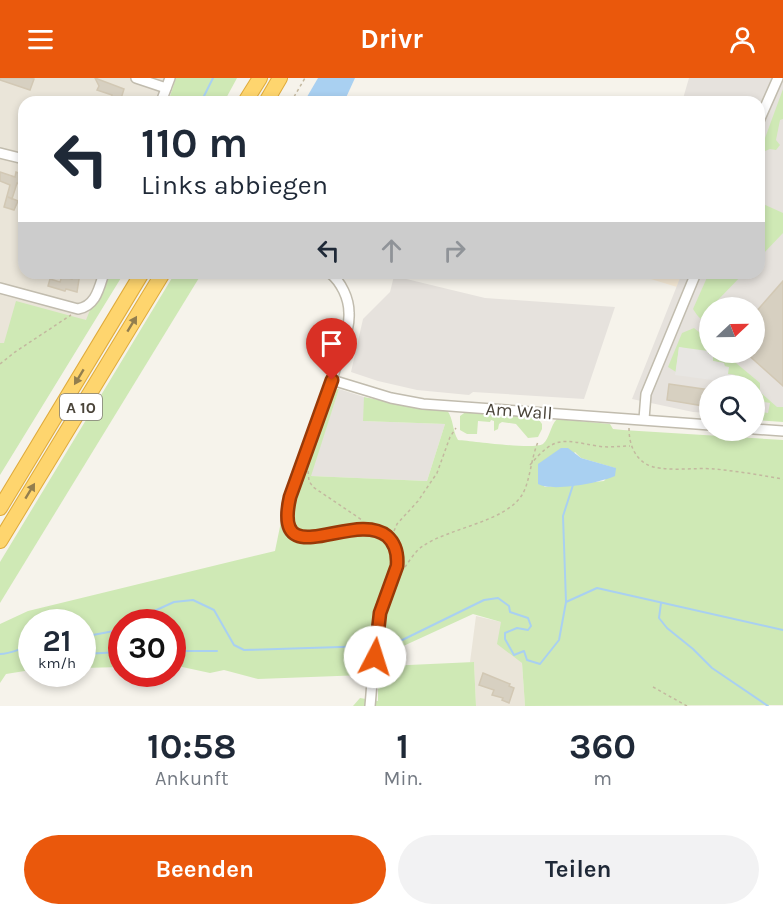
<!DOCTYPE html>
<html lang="de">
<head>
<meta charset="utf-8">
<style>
	:root { --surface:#fff; --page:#f2f2f3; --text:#1f2937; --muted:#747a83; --accent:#ea580c }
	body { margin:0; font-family:Karla,sans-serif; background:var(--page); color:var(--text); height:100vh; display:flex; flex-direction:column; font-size:22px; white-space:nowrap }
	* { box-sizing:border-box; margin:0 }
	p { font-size:20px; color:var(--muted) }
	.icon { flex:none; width:33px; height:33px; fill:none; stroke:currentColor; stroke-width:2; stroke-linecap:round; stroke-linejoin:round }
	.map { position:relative; height:628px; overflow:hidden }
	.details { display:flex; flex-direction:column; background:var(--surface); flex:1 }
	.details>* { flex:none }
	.top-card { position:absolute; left:18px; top:18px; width:747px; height:183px; border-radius:18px; box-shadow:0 3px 9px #0003; background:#fff; color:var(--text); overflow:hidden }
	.needle { width:39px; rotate:68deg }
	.fabs { position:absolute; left:699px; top:219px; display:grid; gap:12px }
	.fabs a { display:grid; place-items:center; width:66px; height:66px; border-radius:50%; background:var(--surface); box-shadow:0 3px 9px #0003; font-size:30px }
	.speed { position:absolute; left:18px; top:531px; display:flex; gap:12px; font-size:30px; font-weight:700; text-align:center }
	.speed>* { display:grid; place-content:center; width:78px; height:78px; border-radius:50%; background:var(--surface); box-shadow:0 3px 9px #0003; line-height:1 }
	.speed small { font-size:15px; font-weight:400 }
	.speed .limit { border:9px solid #d22; background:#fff; color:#111 }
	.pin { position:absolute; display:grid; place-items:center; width:51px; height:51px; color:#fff; margin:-62px -26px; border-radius:50% 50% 50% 0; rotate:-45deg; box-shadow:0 0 6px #0007 }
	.pin .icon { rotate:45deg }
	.me { position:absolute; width:66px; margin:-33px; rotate:5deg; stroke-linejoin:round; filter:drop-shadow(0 0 4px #0008) }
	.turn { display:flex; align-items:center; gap:21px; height:126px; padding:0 24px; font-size:27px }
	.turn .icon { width:78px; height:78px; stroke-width:2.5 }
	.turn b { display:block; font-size:42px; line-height:51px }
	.lanes { display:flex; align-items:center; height:57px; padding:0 24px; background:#0003; justify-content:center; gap:30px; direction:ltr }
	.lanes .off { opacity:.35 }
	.eta { display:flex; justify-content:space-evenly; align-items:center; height:102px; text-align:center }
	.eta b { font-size:36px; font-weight:700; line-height:42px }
	.button { display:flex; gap:12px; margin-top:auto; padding:12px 24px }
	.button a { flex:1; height:69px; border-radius:36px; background:var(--accent); color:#fff; font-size:24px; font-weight:700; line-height:69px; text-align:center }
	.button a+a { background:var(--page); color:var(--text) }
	header { display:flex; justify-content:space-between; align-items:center; height:78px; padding:0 24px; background:var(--accent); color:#fff; font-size:27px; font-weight:700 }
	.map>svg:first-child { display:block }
	.residential { fill:#eae5d9 }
	.commercial { fill:#f7ebd7 }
	.industrial { fill:#e6e2dd; fill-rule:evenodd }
	.green { fill:#cfe9b5; fill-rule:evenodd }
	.parking { fill:#e8e6e3 }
	.water { fill:#a9d0f1 }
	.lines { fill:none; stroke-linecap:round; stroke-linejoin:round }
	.stream { stroke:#a9d0f1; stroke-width:2 }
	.building { fill:#d7d0c1; stroke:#d2c8b4; stroke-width:1.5 }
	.minor-casing { stroke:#c1bcae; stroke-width:12 }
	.highway-casing { stroke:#dfab3c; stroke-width:16 }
	.path { stroke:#c3b89f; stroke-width:1.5; stroke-dasharray:3 3; stroke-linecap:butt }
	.minor { stroke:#fff; stroke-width:9 }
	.highway { stroke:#fed56e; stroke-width:14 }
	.oneway { fill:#927e4e }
	.route-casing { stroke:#983908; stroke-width:15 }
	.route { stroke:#ea580c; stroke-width:10 }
	.labels { text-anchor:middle; stroke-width:4.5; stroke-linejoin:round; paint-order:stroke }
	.shield { fill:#fff; stroke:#807c74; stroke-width:1.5 }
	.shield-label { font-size:16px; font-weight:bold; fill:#4a4439 }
	.street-label { font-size:18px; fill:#4a4439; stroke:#fff }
</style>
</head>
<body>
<header><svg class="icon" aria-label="menu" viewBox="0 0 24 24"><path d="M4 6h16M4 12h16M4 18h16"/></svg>Drivr<svg class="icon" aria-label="person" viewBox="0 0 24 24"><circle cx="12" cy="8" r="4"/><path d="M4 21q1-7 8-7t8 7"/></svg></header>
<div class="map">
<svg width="783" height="628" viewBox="0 0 783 628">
	<rect width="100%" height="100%" fill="#f6f3eb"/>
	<g class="residential">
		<polygon points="0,0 169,0 164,24 24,24 24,195 112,195 92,227 87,242 4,266 0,265"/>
		<polygon points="476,538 501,544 522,585 525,628 476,628 474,584 470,584"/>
	</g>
	<polygon class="commercial" points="631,195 682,195 677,209"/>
	<g class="industrial">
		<path d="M689,0H783V342L755,339L754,308H710L709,335L693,334L632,321L682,195H759V24H682ZM710,230H754V274H710Z"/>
		<polygon points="394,198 485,220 615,229 584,321 473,314 469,317 417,312 378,303 351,294 363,241 390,214"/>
		<polygon points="339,311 364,319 364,343 445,346 427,403 310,398"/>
	</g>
	<g class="green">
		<polygon points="176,0 237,0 224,24 168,24"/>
		<polygon points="783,11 783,41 780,42 776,62 780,67 776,72 770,71 765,73 761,71"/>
		<polygon points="759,124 783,135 783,155 759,180"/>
		<polygon points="112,195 124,195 0,397 0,265 4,265 16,223 86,242 92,227"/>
		<polygon points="175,195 202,195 0,525 0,484"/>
		<path d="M709,195H744L716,224L720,229L710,230L709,242C701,244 697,237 693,231Z"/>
		<polygon points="694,250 709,262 710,274 724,275 760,305 760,314 777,329 783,329 783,344 755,342 755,333 768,335 770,325 764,324 762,318 755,317 754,308 734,305 735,297 728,296 724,285 712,283 708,276 679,269 676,294 668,289 682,255"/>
		<path d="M339,311L311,398L427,403L445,346L363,343L364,319L424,331L447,332C454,342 452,352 458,362C473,363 533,372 543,366C550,360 550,348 557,341L610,346L613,351L623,352L783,362V627L525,628L522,585L497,566L501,544L473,536L399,570L397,573L390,572L388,562L378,560L397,464C390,456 385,451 375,448C354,441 302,468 292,448C290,444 290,439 290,434C293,418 300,401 305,386C314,361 323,337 331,312ZM575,374L581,380L615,390L604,403L544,409Z"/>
		<polygon points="467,333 537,339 542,346 542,351 538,359 528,360 516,346 502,344 499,346 498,351 494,353 494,343 491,342 490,344 478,343 477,356 467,356 460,352 460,338"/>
		<path d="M284,429L292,460C323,475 383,425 394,481L370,606L364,597L258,601L224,592L210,595L173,587L172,544H122L121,589L83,590L82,544H32L31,592L6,596L0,605V546L28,533L275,473Z"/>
		<polygon points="474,584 476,628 353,628 360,620 378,623 378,598 387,588"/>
	</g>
	<polygon class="parking" points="679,269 708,273 708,276 713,276 713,283 724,285 724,288 729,289 728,296 735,297 734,305 675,297"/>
	<g class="water">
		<polygon points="318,0 355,0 344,24 304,24"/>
		<path d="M561,370H568L581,380L616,390L615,398C599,405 553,414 538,406V386Z"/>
	</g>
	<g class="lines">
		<g class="stream">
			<polyline points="201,24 213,0"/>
			<polyline points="566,524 597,510 783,552"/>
			<polyline points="661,525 659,540 667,550 693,571 712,590 768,628"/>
			<polyline points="130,544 174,524 193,522 214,532 234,567 244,572 372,568"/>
			<polyline points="82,559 114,553 122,549"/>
			<polyline points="378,568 390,568 484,522 498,520 509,528 510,534 528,540 531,548 528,552 517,550 505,555 505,561 514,577 524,573 527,582 540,586 559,562 566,524 563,438 573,407"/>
			<polyline points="23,569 32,577"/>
			<polyline points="172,573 217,573"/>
			<path d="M0,576C12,576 20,570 32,568"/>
			<polyline points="82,576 122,574"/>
		</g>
	</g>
	<g class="building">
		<polygon points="0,0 30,0 34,1 30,12 0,2"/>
		<polygon points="95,0 124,11 120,24 110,24 112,17 97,12 99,8"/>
		<polygon points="0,94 15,99 16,94 24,97 22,107 17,105 12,121 8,119 18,123 14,132 4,129 10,107 0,103"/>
		<polygon points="74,195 80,195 77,214 66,211 65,213 48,208 50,201 60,204 62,198 72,201"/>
		<polygon points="783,203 783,308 745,274 754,274 754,236"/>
		<polygon points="669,306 710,312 710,329 667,322"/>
		<polygon points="483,595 510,606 509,608 514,610 509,625 502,622 503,620 492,617 494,612 479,607"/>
	</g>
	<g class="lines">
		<g class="minor-casing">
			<g id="minor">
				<polyline points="136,0 166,10"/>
				<polyline points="161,24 170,0"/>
				<polyline points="759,43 778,0"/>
				<polyline points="0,75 24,81"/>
				<path d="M330,195C341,204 349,220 349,235C350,250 343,265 339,279C329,313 316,346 304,379C298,395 290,413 287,431C276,494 366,426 392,463C399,472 398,484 395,494C390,508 383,522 380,537C373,566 373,598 370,628"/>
				<path d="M0,210L78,231C96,228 99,210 104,195"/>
				<polyline points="332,302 391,320 423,326 710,347"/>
				<polyline points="644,341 646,316 696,195"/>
				<polyline points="754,351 783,353"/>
			</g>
		</g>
		<g class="highway-casing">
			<g id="highway">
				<polyline points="245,24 260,0"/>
				<polyline points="266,24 280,0"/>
				<polyline points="0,430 142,195"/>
				<polyline points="0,463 163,195"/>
			</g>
		</g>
		<g class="path">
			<polyline points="291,24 305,0"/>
			<polyline points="0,286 15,274 71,237"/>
			<path d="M629,350C629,364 633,378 646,386C662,395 696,389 714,391C737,393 760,397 783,401"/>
			<path d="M530,387C555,357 563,362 597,368C608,370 619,368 630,368"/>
			<polyline points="308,393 309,403 313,409 362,442"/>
			<polyline points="394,453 397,446 418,423 437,395 450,359 456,350"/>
			<path d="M405,489C410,482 416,472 423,468C449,450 505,444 522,417C530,404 531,380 538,364"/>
			<polyline points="653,609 687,628"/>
		</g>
		<use href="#minor" class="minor"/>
		<use href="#highway" class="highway"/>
	</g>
	<defs><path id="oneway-solid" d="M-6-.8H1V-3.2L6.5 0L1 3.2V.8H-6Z" transform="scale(1.5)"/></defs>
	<g class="oneway">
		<use href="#oneway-solid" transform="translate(132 246) rotate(-59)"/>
		<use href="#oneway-solid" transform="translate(79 299) rotate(121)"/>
		<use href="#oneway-solid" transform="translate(30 413) rotate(-59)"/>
	</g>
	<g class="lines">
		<g class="route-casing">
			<path id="route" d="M332,302L290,419C272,498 354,431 387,458C396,466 398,476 397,488L380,535L375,579"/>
		</g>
		<use href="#route" class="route"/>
	</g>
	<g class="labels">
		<rect class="shield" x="60" y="316" width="42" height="26" rx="4.5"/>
		<g class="shield-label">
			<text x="81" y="335">A 10</text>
		</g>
		<g class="street-label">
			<text transform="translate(519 333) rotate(4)" y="6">Am Wall</text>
		</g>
	</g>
</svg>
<div class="fabs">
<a><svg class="needle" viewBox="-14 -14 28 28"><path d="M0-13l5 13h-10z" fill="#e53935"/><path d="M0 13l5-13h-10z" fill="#747a83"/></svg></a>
<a><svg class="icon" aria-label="search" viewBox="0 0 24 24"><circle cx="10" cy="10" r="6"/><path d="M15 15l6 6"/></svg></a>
</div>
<div class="speed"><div>21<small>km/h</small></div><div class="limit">30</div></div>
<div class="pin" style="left:332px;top:302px;background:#d93025"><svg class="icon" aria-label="arrive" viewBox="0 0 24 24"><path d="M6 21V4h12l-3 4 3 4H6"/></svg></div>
<svg class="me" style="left:375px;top:579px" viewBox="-20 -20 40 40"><circle r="19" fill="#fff"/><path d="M0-13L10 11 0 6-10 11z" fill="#ea580c"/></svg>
<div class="top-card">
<div class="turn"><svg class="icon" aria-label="left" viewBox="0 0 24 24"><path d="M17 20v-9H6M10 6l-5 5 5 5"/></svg><div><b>110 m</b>Links abbiegen</div></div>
<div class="lanes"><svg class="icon" aria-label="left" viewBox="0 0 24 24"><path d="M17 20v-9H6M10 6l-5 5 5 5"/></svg><svg class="icon off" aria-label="ahead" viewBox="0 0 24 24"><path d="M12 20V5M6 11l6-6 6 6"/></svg><svg class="icon off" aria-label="right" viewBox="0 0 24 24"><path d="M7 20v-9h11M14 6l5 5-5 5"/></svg></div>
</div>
</div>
<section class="details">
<div class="eta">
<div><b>10:58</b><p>Ankunft</p></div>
<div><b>1</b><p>Min.</p></div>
<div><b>360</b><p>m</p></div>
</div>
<div class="button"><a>Beenden</a><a>Teilen</a></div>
</section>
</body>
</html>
